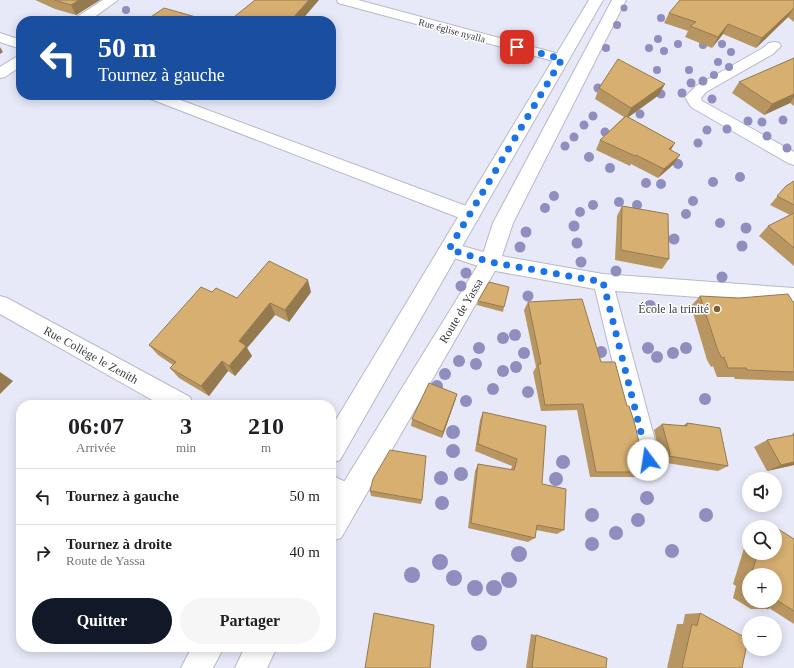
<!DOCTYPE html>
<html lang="fr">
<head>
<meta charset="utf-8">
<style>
	:root { --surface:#fff; --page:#f6f6f6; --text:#202124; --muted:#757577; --line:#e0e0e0; --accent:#111827 }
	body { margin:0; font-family:Georgia,serif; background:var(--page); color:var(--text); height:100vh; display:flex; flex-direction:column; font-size:15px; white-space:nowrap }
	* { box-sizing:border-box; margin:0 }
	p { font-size:13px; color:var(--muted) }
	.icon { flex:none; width:22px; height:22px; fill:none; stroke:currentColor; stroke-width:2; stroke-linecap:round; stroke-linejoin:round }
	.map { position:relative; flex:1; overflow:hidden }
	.side { position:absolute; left:16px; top:400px; width:320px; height:252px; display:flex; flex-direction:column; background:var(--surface); border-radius:16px; box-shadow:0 2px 10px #0003 }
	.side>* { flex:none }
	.guide { position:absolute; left:16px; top:16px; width:320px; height:84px; border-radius:16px; box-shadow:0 2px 10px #0003; background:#1a4fa0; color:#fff; overflow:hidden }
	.controls { position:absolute; left:742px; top:472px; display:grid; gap:8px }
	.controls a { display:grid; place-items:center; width:40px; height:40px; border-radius:50%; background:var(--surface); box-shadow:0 2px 10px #0003; font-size:20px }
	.pin { position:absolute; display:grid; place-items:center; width:34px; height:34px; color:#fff; margin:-17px; border-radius:8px; box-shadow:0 2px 6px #0006 }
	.me { position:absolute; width:44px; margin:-22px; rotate:346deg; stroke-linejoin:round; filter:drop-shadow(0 0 3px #0008) }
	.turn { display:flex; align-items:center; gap:14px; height:84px; padding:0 16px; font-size:18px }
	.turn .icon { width:52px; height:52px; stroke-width:2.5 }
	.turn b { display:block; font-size:28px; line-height:34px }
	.eta { display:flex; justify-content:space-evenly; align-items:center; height:68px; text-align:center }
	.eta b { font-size:24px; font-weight:600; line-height:28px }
	.button { display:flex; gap:8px; margin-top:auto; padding:8px 16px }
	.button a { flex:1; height:46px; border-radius:24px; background:var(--accent); color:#fff; font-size:16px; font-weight:600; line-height:46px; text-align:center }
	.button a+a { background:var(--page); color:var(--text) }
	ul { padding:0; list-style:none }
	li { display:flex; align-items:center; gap:12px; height:56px; padding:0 16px; border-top:1px solid var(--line) }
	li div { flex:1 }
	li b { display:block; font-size:15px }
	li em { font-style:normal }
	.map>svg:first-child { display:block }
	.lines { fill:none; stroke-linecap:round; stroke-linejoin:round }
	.minor-casing { stroke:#b7b9c7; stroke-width:2 }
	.primary-casing { stroke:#b7b9c7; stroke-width:2 }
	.minor { fill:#fff; fill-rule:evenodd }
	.primary { fill:#fff; fill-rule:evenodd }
	.tree { fill:#8f8ebf }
	.wall { fill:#b89661; fill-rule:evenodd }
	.shaded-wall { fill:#967a4f }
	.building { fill:#d6af71; stroke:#967a4f }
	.route { stroke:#1a73e8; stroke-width:7; stroke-dasharray:0 12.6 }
	.poi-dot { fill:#7c6133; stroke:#fff; stroke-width:1.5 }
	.labels { text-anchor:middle; stroke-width:3; stroke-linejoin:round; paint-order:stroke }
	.far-street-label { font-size:10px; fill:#3b3c42; stroke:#fff }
	.poi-label { font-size:12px; fill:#3b3c42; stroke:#fff; text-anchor:end }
	.street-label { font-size:12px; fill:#3b3c42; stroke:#fff }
</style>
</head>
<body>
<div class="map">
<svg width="794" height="668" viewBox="0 0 794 668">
	<rect width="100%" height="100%" fill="#e7e9f8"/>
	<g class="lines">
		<g class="minor-casing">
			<g id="minor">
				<polygon points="103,0 118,0 89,21 73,21 75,18"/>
				<polygon points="337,0 358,0 567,56 569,59 567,62 562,63 557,62 338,3"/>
				<polygon points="0,33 21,40 21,49 0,42"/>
				<polygon points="774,42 779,43 781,46 773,54 706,92 701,98 702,101 794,152 794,165 788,163 691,107 685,97 696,86 763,48 769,43"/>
				<polygon points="21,56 21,66 5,77 0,78 0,67 16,57"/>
				<polygon points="145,95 167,95 477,210 480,215 477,220 471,222 465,220 148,98"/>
				<polygon points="449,242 490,254 603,274 794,288 794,304 615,291 660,459 656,467 648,471 640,467 636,459 595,289 490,270 442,254 440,249 442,244"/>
				<polygon points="0,296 7,298 190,397 193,405 161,405 0,314"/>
				<polygon points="331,475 358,488 361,497 358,506 349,509 331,501"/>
			</g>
		</g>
		<g class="primary-casing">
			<g id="primary">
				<polygon points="589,0 603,0 340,460 331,463 331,428"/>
				<polygon points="612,0 626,0 513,223 500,262 341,538 331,541 331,503 481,260 493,223"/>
				<polygon points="192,647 224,647 213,668 181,668"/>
				<polygon points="245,647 277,647 267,668 235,668"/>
			</g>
		</g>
		<use href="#minor" class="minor"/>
		<use href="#primary" class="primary"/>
	</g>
	<g class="tree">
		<circle cx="624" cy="8" r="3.5"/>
		<circle cx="126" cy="10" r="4"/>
		<circle cx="661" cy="18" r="4"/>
		<circle cx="617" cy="25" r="4"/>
		<circle cx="658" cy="39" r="4"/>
		<circle cx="678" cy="44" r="4"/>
		<circle cx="722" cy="44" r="4"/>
		<circle cx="703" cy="45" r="4"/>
		<circle cx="606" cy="48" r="4"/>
		<circle cx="649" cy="48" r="4"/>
		<circle cx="664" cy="51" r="4"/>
		<circle cx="731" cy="52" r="4"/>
		<circle cx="718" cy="62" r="4"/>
		<circle cx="729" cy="67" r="4"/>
		<circle cx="657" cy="70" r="4"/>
		<circle cx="689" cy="70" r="4"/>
		<circle cx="714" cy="75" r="4"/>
		<circle cx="703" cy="81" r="4.5"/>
		<circle cx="691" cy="83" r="4.5"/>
		<circle cx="598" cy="88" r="4.5"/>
		<circle cx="682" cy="93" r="4.5"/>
		<circle cx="661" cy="94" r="4.5"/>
		<circle cx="712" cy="99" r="4.5"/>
		<circle cx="640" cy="114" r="4.5"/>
		<circle cx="593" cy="116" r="4.5"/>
		<circle cx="783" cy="120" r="4.5"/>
		<circle cx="748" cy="121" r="4.5"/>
		<circle cx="762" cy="122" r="4.5"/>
		<circle cx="584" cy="125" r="4.5"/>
		<circle cx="727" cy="129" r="4.5"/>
		<circle cx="707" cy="130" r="4.5"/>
		<circle cx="605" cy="132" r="4.5"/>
		<circle cx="767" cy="136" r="4.5"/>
		<circle cx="574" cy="137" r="4.5"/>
		<circle cx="698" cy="143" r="4.5"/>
		<circle cx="565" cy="146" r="4.5"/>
		<circle cx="787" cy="148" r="4.5"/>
		<circle cx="589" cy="157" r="5"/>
		<circle cx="678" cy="164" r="5"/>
		<circle cx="610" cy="168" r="5"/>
		<circle cx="740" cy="177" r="5"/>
		<circle cx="713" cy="182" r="5"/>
		<circle cx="646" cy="183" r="5"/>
		<circle cx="661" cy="184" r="5"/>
		<circle cx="554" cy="196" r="5"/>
		<circle cx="693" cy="201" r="5"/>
		<circle cx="619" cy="202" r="5"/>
		<circle cx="593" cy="205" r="5"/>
		<circle cx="637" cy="205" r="5"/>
		<circle cx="545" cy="208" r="5"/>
		<circle cx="580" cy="212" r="5"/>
		<circle cx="686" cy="214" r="5"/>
		<circle cx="720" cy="223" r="5"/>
		<circle cx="574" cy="226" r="5.5"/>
		<circle cx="746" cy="228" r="5.5"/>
		<circle cx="526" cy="232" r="5.5"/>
		<circle cx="674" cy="239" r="5.5"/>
		<circle cx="577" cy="243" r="5.5"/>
		<circle cx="742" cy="246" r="5.5"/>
		<circle cx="520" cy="247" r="5.5"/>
		<circle cx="581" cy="262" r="5.5"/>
		<circle cx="616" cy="271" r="5.5"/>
		<circle cx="466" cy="273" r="5.5"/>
		<circle cx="722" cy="277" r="5.5"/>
		<circle cx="461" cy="286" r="5.5"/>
		<circle cx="528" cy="296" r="5.5"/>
		<circle cx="650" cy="306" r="6"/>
		<circle cx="515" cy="335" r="6"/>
		<circle cx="503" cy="338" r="6"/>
		<circle cx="479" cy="348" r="6"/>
		<circle cx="648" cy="348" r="6"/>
		<circle cx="686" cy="348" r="6"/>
		<circle cx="601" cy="352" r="6"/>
		<circle cx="524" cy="353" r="6"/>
		<circle cx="673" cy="353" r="6"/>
		<circle cx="657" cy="357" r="6"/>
		<circle cx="459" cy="361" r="6"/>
		<circle cx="476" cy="364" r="6"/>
		<circle cx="516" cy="367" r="6"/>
		<circle cx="503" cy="371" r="6"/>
		<circle cx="445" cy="374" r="6"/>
		<circle cx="437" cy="386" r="6"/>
		<circle cx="493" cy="389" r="6"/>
		<circle cx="528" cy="392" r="6"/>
		<circle cx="705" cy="399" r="6"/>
		<circle cx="466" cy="401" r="6"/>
		<circle cx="453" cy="432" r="7"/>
		<circle cx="453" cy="451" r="7"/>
		<circle cx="563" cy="462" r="7"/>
		<circle cx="461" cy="474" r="7"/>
		<circle cx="441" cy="478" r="7"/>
		<circle cx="556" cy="479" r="7"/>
		<circle cx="647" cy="498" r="7"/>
		<circle cx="442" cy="503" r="7"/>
		<circle cx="592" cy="515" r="7"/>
		<circle cx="706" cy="515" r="7"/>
		<circle cx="638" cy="520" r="7"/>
		<circle cx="616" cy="533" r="7"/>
		<circle cx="592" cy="544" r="7"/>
		<circle cx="672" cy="551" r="7"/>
		<circle cx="519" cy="554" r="8"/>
		<circle cx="440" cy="562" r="8"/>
		<circle cx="412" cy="575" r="8"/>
		<circle cx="454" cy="578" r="8"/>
		<circle cx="509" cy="580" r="8"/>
		<circle cx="475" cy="588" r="8"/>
		<circle cx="494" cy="588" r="8"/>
		<circle cx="479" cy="643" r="8"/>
	</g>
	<g class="wall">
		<polygon points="35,0 100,0 76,15 55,9"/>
		<polygon points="794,0 794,22 788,17 756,48 723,34 712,48 685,37 688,31 664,23 669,13"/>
		<polygon points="794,58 794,106 790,103 764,115 732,93 739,82"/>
		<polygon points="599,88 659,95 628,117 675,143 671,150 674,164 658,178 631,164 630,166 596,150 600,140 624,117 595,99"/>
		<polygon points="794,181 794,266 759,236 768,226 790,215 770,205 786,186"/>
		<polygon points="622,206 669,259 662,269 615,260 617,216"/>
		<polygon points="212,292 237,298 311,292 289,322 275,315 247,348 252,356 235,376 228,371 209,396 179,378 170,368 173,365 158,355 149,345"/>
		<polygon points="700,296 794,302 794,381 735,379 734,377 717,377 713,366 711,367 707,360 691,306"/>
		<polygon points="478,301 504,307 503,312 477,305"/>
		<polygon points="528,302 601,362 627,406 646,472 638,477 590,477 577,410 541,411 533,372 536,367 524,310"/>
		<polygon points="457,394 455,401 442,438 411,426 412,419"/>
		<polygon points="483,412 542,484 564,530 557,534 536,530 535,538 528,542 468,528 475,471 478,464 511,470 512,466 475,451 480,420"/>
		<polygon points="687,423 728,466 718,471 660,462 661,459 654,430 662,424 682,426"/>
		<polygon points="794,432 794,465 767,471 754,447 767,440 791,436"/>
		<polygon points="370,491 422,500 421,504 371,496"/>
		<polygon points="767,522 765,527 750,527 751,526"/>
		<path d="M749,532V553H775L794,539V624L769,608L768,609H751L733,598L736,586L733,584ZM749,575H775V601H749Z"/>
		<polygon points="700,613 742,668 667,668 677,624 683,624 685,614"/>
		<polygon points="531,634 536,635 606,668 526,668"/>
	</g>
	<g class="shaded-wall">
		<polygon points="79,0 100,0 76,15 71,5"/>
		<polygon points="309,0 319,0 301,21 290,21"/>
		<polygon points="794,8 788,17 756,48 762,38"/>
		<polygon points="728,24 723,34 712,48 718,37"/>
		<polygon points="0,47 3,52 0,54"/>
		<polygon points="665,84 659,95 626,119 631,108"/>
		<polygon points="794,94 794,97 790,103 764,115 772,104"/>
		<polygon points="675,143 669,152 669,149"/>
		<polygon points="680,155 674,164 658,178 664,169"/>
		<polygon points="308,280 311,292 289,322 285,310"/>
		<polygon points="270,303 275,315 247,348 252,356 235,376 229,366 239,341"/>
		<polygon points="222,361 228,371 209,396 201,386"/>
		<polygon points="0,372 13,381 0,394"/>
		<polygon points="457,394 455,401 442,438 443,432"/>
		<polygon points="794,462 794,465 767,471 781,465"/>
	</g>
	<g class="building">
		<polygon points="54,0 79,0 71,5"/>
		<polygon points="255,0 309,0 290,21 229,21"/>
		<polygon points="680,0 794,0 794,8 762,38 728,24 718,37 690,26 696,22 669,13"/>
		<polygon points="164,8 210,21 145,21"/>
		<polygon points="794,58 794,94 772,104 739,82"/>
		<polygon points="618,59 665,84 631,108 599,88"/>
		<polygon points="626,116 675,143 669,149 680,155 664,169 636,155 635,156 600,140"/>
		<polygon points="794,181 794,205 777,196 786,186"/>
		<polygon points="622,206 668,214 669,259 621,250"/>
		<polygon points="794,213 794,248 768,226"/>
		<polygon points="269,261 308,280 285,310 270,303 239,341 246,346 229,366 222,361 201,386 170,368 176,362 149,345 201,287 212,292 216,288 237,298"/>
		<polygon points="489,282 509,287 504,307 478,301"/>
		<polygon points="788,294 793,302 794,302 794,372 747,370 746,368 728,368 724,357 722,358 718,351 700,296 739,298"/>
		<polygon points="582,299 601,362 615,362 627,406 629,406 634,421 646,472 596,472 583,404 545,405 538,364 541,364 528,302"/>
		<polygon points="429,383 457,394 443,432 412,419"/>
		<polygon points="483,412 546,426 542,484 566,489 564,530 537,525 535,538 471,523 478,464 514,470 517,459 478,444"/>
		<polygon points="687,423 720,428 728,466 669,456 670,453 662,424 687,426"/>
		<polygon points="794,435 794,462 781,465 767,440"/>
		<polygon points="390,450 426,456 422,500 370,491 373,479"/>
		<polygon points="767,522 794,539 794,611 775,599 775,575 751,575 758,553 775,553 775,527 765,527"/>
		<polygon points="756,601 770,601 768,609"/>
		<polygon points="374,613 434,625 430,668 365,668"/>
		<polygon points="700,613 748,639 742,668 682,668 692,624 697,626"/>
		<polygon points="536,635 607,658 606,668 532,668"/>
	</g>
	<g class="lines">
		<polyline class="route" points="517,47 562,59 449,249 490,262 603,282 648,460"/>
	</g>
	<circle class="poi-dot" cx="717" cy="309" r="4"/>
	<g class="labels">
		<g class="far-street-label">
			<text transform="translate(452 30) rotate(15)" y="4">Rue église nyalla</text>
		</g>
		<g class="poi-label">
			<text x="709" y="313">École la trinité</text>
		</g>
		<g class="street-label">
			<text transform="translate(461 311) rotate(-59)" y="4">Route de Yassa</text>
			<text transform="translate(91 355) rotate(29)" y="4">Rue Collège le Zenith</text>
		</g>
	</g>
</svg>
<div class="controls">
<a><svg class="icon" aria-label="sound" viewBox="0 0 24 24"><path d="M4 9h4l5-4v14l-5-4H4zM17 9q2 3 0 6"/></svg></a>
<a><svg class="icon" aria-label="search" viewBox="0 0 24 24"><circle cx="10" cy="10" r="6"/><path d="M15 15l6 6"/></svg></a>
<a>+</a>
<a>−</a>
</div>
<div class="pin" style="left:517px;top:47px;background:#d93025"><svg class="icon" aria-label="arrive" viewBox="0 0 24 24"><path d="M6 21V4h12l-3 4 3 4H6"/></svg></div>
<svg class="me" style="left:648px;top:460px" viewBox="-20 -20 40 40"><circle r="19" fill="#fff"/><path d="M0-13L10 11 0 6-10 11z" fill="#1a73e8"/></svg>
<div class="guide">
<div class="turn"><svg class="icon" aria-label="left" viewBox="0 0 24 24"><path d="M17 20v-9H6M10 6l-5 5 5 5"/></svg><div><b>50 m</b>Tournez à gauche</div></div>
</div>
<section class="side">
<div class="eta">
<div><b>06:07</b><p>Arrivée</p></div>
<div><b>3</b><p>min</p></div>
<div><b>210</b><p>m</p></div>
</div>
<ul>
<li><svg class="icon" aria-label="left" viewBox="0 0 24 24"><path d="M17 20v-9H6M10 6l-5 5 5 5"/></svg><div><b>Tournez à gauche</b></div><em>50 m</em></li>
<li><svg class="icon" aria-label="right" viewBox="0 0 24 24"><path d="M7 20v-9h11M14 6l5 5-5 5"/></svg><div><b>Tournez à droite</b><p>Route de Yassa</p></div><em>40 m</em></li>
</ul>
<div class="button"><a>Quitter</a><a>Partager</a></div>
</section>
</div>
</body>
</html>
